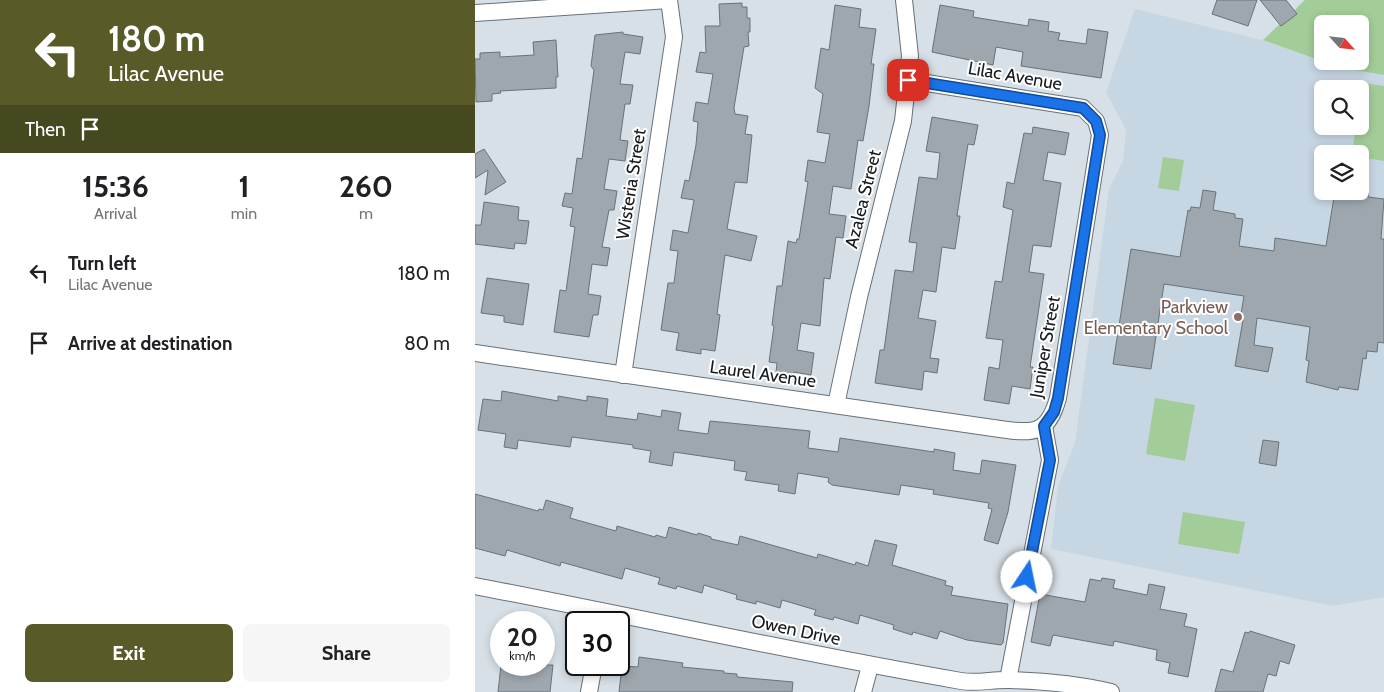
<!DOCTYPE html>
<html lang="en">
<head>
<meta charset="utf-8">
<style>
	:root { --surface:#fff; --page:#f6f6f6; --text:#202124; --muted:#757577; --accent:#585a27 }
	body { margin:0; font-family:Cabin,sans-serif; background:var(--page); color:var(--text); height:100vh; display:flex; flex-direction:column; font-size:19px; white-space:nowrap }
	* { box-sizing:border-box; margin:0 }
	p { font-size:16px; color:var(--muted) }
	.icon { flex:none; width:28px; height:28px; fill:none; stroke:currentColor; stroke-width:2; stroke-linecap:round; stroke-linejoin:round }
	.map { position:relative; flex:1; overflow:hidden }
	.sheet { display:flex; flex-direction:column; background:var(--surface); width:475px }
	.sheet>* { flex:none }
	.hud { background:#585a27; color:#fff; overflow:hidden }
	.needle { width:32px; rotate:117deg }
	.buttons { position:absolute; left:839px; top:15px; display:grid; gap:10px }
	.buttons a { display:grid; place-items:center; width:55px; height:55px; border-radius:8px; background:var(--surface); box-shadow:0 2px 8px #0003; font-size:25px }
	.speed { position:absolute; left:15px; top:611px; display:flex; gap:10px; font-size:25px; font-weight:700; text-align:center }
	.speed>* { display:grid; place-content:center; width:65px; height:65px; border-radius:50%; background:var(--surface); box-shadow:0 2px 8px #0003; line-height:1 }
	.speed small { font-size:12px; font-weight:400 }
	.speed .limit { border:2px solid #111; border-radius:8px; background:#fff; color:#111 }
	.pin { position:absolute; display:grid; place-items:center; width:42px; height:42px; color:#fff; margin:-21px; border-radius:10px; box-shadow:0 2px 8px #0006 }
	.me { position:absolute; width:55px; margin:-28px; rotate:11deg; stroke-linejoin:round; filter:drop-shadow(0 0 4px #0008) }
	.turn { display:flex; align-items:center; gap:18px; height:105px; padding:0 25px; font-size:22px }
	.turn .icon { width:65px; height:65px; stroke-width:2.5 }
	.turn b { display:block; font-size:35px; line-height:42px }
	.then { display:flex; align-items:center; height:48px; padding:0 25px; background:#0003; gap:10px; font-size:19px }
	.eta { display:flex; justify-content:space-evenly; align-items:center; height:85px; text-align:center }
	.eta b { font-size:30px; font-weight:800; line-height:35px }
	.cta { display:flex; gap:10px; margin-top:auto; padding:10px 25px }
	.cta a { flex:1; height:58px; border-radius:8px; background:var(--accent); color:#fff; font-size:20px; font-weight:800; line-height:58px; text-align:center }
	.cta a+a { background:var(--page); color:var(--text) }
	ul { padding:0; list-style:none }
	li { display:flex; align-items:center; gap:15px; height:70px; padding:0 25px }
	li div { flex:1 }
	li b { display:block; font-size:19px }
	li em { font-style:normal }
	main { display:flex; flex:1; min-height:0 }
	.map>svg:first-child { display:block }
	.built { fill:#c7d6e3; fill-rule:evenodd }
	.green { fill:#a2cd98 }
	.building { fill:#9ea7ae; stroke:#6a7279 }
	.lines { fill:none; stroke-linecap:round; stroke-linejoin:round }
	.street-casing { stroke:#687077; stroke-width:18 }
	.street { stroke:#fff; stroke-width:16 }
	.route-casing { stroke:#114b97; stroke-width:12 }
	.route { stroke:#1a73e8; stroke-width:9 }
	.education-dot { fill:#8d6e63; stroke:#fff; stroke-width:2 }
	.labels { text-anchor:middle; stroke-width:4; stroke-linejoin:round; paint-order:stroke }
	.street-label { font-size:18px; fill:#171a1d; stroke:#fff }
	.education-label { font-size:18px; fill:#785e54; stroke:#fff; text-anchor:end }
</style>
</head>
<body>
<main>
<section class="sheet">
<div class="hud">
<div class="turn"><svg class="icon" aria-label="left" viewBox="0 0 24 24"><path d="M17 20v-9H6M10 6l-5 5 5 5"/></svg><div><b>180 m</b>Lilac Avenue</div></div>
<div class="then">Then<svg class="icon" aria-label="arrive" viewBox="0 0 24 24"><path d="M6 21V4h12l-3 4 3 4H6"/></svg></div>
</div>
<div class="eta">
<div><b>15:36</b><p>Arrival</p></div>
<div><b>1</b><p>min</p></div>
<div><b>260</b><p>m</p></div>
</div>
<ul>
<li><svg class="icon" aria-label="left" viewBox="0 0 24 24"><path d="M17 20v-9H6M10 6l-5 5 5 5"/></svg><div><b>Turn left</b><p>Lilac Avenue</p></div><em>180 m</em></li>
<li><svg class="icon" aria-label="arrive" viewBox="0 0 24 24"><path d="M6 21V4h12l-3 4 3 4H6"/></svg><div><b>Arrive at destination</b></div><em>80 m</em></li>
</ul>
<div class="cta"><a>Exit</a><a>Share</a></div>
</section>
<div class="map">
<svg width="909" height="692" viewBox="0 0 909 692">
	<rect width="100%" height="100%" fill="#d7e0e7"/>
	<path class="built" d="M660,9L787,40L873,69L909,75V597L858,606L576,549L583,486L600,443L634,189L648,161L651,130L631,92ZM848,89H885V126H848ZM848,154H885V191H848Z"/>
	<g class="green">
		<polygon points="830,0 909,0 909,75 873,69 849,61 885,61 885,24 848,24 847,61 788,40"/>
		<polygon points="888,83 909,86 909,161 885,157 885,154 877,154 881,126 885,126"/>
		<polygon points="688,157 709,160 704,191 683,188"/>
		<polygon points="680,398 720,405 710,461 671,454"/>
		<polygon points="708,512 770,522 764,554 703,544"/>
	</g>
	<g class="building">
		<polygon points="742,0 782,0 773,26 737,14"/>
		<polygon points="785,0 811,0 822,14 806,26"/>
		<polygon points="267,3 267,7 272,7 272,18 275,18 275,32 273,32 274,46 269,47 259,108 260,114 273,116 270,134 277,135 272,183 260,182 252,229 282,236 276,261 250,255 242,314 245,315 240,351 226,349 226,354 201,350 204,333 186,330 193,283 199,283 203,251 195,250 198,230 213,233 219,200 206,198 210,180 214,181 221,145 223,122 218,121 221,102 233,104 238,74 221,72 225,52 231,53 230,26 245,26 244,4"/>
		<polygon points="360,5 386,9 384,27 401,29 396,64 399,64 394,106 388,141 383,140 376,189 358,186 354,214 371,216 368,238 361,237 355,279 349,278 345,326 326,323 322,350 339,353 336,375 319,372 319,375 301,372 302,363 294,362 299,326 297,325 302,286 307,286 313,241 321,243 322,239 324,239 333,182 330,181 333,160 350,163 355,134 342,132 348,94 340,88 346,48 354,50"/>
		<polygon points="465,5 499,11 498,17 553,26 554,19 574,22 573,31 585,33 583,40 611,44 613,29 633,32 626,78 546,66 548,52 521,47 518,65 457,52"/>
		<polygon points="148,32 148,34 168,37 165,54 150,52 145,84 158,85 155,104 150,104 145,140 153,141 150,161 134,159 129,189 142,191 139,210 134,210 127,247 135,248 132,266 117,264 113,294 126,296 123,315 118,315 114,337 79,332 85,290 91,291 100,227 95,226 98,208 87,206 90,193 97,194 102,158 107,159 119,70 116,66 120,35"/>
		<polygon points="81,40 83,77 81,77 81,88 25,91 26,93 17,94 17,101 1,102 0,59 5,59 5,53 25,52 25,57 59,55 58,42"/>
		<polygon points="457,117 503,125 499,145 493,144 482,216 485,216 480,249 467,247 461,292 448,290 443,318 461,321 455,358 464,359 462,373 449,371 447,390 400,383 405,350 409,350 420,270 438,272 442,243 434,242 444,177 462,179 465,153 451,151"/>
		<polygon points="558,127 594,133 590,155 573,152 568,180 586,183 576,247 558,245 554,272 569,274 555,367 558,367 555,389 537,386 534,404 509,400 514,367 524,369 528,340 511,338 520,281 527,282 538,210 528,207 532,182 539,184 549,133 557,134"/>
		<polygon points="9,149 31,182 10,195 13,170 0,178 0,154"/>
		<polygon points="728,190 741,192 738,210 760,214 760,218 768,219 764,246 799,251 800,238 851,246 860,191 879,194 879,191 894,193 893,197 909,199 906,239 909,239 909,343 903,342 902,352 892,351 891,359 888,358 883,390 864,387 863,390 831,382 834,361 831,360 835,327 782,318 779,345 798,348 793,372 760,366 768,320 765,320 769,296 689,284 676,369 638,364 656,249 705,257 713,210 715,211 716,207 725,208"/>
		<polygon points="9,202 44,207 43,220 54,221 51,244 40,243 39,249 0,244 0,225 6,225"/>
		<polygon points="12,278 54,284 48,325 29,322 29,316 6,313"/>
		<polygon points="27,391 83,401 83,396 112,401 112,396 133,399 131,416 162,420 163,413 186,417 187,410 206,413 203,430 233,434 235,421 335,431 333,448 363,452 365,438 459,452 459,449 480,453 478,470 505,474 507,460 541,465 533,512 523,544 509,540 517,509 513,508 514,503 458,494 459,490 426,485 424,495 357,485 353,482 354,478 323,473 320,494 303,491 304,485 270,480 272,472 259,470 260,461 199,452 197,466 174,462 176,451 158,448 158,445 97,437 95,447 43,440 42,449 29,447 31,434 3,430 8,399 26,401"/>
		<polygon points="788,440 804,442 801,466 784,463"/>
		<polygon points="0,494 63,511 64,509 68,510 71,500 98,508 95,518 141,531 142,526 180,537 181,535 191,538 194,527 222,535 223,533 236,537 236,539 263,545 265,536 342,558 343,554 380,565 381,562 393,566 400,540 422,545 417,565 471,581 470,585 478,587 476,595 533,604 528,643 526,645 492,640 465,631 462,639 438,632 437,635 418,629 419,625 385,615 383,624 359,617 358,620 339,615 341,610 307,600 305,608 281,601 281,604 261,599 262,595 229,585 227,593 202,586 201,589 183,584 185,578 150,568 147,579 86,562 85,566 32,550 30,556 0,548"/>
		<polygon points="627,578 640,580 638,588 672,595 674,584 690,587 685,609 712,614 709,626 722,629 713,677 693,673 695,663 681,660 682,650 639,641 638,646 578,635 575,646 556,642 565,594 610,602 615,579 626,581"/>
		<polygon points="775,631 820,645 814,664 805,661 801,676 793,674 788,692 740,692 746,669 758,672 770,632 774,633"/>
		<polygon points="164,657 208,663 207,667 249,671 249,673 262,674 262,677 318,682 317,692 144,692 147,666 163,667"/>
		<polygon points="26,665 78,665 75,692 23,692"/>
	</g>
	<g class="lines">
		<g class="street-casing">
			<g id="street">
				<polyline points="0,13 194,0"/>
				<path d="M0,353L525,429C559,434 573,434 583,398L625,135L621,121L608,108L433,80"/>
				<polyline points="148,375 199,37 194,0"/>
				<polyline points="361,405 384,297 428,121 435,56 429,0"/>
				<path d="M0,586C162,617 323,653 486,681C502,684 519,679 535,680C569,681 603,684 636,692"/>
				<polyline points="533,680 575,460 569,426"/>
				<polyline points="114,692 119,665"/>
				<polyline points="388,692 395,666"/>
			</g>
		</g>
		<use href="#street" class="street"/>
	</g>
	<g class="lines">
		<g class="route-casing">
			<polyline id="route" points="433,80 608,108 621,121 625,135 583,398 579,412 569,426 575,460 552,577"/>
		</g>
		<use href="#route" class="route"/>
	</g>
	<circle class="education-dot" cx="763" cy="317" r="5"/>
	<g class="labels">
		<g class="street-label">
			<text transform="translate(540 76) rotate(10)" y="6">Lilac Avenue</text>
			<text transform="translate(156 184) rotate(-81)" y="6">Wisteria Street</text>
			<text transform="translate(388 199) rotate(-76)" y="6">Azalea Street</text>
			<text transform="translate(570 347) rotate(-80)" y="6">Juniper Street</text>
			<text transform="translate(288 374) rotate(8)" y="6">Laurel Avenue</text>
			<text transform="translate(321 630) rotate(12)" y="6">Owen Drive</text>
		</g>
		<g class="education-label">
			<text x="753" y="313">Parkview<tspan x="753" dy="21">Elementary School</tspan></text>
		</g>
	</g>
</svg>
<div class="buttons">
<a><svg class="needle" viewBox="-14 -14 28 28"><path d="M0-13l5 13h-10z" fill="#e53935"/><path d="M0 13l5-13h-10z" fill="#757577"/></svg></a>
<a><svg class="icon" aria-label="search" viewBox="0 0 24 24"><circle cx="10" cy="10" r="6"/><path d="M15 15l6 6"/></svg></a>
<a><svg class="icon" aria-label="layers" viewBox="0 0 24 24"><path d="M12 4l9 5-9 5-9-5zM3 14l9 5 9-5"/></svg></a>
</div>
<div class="speed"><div>20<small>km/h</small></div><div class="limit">30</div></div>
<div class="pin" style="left:433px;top:80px;background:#d93025"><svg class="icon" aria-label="arrive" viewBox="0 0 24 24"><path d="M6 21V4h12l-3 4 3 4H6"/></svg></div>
<svg class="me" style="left:552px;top:577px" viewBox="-20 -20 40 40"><circle r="19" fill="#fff"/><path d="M0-13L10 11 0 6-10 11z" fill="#1a73e8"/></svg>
</div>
</main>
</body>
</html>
